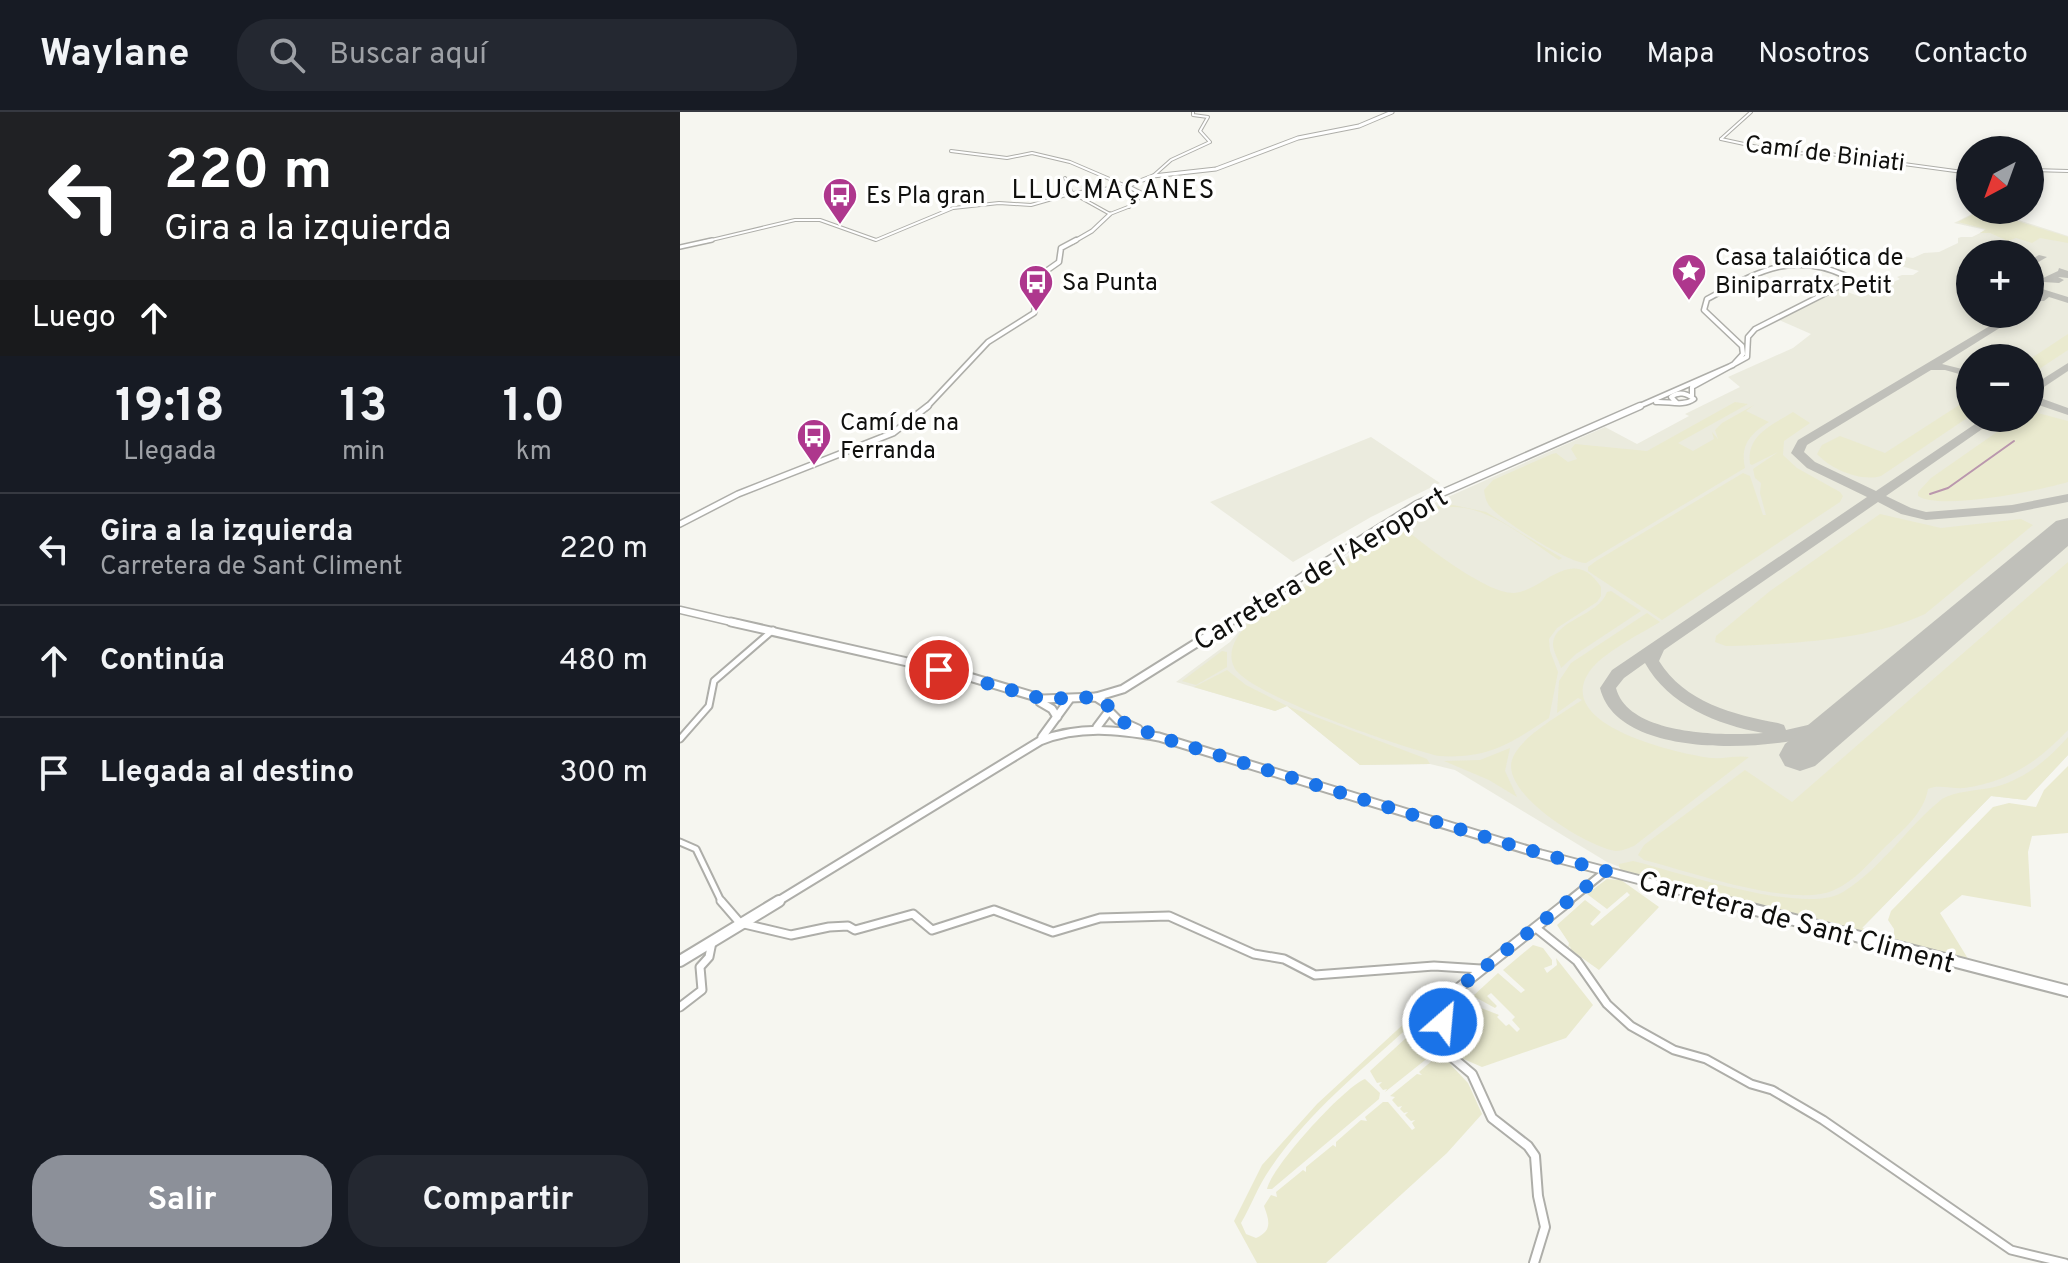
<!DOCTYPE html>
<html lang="es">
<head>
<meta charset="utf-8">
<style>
	:root { --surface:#171b24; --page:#242831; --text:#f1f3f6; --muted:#9ea1a6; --line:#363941; --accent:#8c9099 }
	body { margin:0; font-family:Overpass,sans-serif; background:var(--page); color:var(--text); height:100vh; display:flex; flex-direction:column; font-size:30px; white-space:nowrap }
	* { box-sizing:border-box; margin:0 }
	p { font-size:26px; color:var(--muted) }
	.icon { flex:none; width:44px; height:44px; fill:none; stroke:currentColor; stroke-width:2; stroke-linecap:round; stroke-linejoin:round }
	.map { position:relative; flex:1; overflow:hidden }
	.side { display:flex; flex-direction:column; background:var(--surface); width:680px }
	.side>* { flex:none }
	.top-card { background:#202124; color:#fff; overflow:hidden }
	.needle { width:52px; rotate:221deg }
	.controls { position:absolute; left:1276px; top:24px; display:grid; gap:16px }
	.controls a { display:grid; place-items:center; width:88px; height:88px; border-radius:50%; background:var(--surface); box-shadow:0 4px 12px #0003; font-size:40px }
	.pin { position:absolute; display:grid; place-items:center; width:68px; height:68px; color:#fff; margin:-34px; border:4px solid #fff; border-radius:50%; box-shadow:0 2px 8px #0007 }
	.me { position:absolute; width:88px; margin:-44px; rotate:27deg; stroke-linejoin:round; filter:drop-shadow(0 0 6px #0008) }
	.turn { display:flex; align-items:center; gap:28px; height:168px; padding:0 32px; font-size:36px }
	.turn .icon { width:104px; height:104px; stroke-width:2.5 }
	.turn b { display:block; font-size:56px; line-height:68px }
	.then { display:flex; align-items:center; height:76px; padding:0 32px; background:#0003; gap:16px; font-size:30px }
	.eta { display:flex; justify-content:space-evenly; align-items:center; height:136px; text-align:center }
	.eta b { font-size:48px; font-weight:700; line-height:56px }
	.primary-button { display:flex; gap:16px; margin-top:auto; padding:16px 32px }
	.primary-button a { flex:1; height:92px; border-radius:32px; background:var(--accent); color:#fff; font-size:32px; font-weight:700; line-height:92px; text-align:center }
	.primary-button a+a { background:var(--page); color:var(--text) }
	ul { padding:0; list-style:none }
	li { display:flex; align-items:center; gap:24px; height:112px; padding:0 32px; border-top:2px solid var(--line) }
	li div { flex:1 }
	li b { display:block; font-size:30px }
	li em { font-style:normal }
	header { display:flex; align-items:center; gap:48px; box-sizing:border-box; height:112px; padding:0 40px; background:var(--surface); border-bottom:2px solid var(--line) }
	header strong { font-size:38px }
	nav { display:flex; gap:44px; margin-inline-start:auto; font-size:28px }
	.search { width:560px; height:72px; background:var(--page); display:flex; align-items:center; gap:20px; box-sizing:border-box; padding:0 28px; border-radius:32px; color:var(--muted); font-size:30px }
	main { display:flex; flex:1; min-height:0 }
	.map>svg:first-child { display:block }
	.built { fill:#ebebde; fill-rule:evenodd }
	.green { fill:#eaeacf }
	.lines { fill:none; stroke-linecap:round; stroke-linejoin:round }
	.stream { stroke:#ba97ad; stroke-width:2 }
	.taxiway { fill:#c0c0ba; fill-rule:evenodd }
	.runway { fill:#c0c0ba; fill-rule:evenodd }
	.minor-far3-casing { stroke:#aeaea9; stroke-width:4 }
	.minor-far2-casing { stroke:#aeaea9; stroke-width:6 }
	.minor-far1-casing { stroke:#aeaea9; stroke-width:9 }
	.minor-casing { stroke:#aeaea9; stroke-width:11 }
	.tertiary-far4-casing { stroke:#aeaea9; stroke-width:5 }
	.tertiary-far3-casing { stroke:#aeaea9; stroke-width:7 }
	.tertiary-far2-casing { stroke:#aeaea9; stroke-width:8 }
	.tertiary-far1-casing { stroke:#aeaea9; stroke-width:10 }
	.tertiary-casing { stroke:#aeaea9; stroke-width:12 }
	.secondary-far3-casing { stroke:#aeaea9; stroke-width:7 }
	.secondary-far2-casing { stroke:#aeaea9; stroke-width:9 }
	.secondary-far1-casing { stroke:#aeaea9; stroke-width:11 }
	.secondary-casing { stroke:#aeaea9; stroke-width:14 }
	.minor-far3 { stroke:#fff; stroke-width:2 }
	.minor-far2 { stroke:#fff; stroke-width:3 }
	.minor-far1 { stroke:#fff; stroke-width:5 }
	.minor { stroke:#fff; stroke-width:7 }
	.tertiary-far4 { stroke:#fff; stroke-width:3 }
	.tertiary-far3 { stroke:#fff; stroke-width:4 }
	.tertiary-far2 { stroke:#fff; stroke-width:5 }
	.tertiary-far1 { stroke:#fff; stroke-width:6 }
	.tertiary { stroke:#fff; stroke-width:8 }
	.secondary-far3 { stroke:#fff; stroke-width:4 }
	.secondary-far2 { stroke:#fff; stroke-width:6 }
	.secondary-far1 { stroke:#fff; stroke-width:7 }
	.secondary { stroke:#fff; stroke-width:10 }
	.route { stroke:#1a73e8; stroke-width:14; stroke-dasharray:0 25.2 }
	.labels { text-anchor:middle; stroke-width:7; stroke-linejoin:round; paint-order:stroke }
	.far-street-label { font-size:24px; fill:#10100e; stroke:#fffffe }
	.far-poi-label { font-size:24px; fill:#10100e; stroke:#fffffe; text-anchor:start }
	.far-neighbourhood-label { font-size:26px; letter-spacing:2px; fill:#10100e; stroke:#fffffe }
	.street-label { font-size:28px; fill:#10100e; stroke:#fffffe }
</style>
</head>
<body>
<header>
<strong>Waylane</strong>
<div class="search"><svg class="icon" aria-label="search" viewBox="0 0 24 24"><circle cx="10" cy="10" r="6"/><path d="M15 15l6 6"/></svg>Buscar aquí</div>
<nav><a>Inicio</a><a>Mapa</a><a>Nosotros</a><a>Contacto</a></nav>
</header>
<main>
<section class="side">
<div class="top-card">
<div class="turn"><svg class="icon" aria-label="left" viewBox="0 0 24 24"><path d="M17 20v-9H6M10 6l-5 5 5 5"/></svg><div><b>220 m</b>Gira a la izquierda</div></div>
<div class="then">Luego<svg class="icon" aria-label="ahead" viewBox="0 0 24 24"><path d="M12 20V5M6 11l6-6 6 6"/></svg></div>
</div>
<div class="eta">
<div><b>19:18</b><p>Llegada</p></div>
<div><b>13</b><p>min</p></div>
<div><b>1.0</b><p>km</p></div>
</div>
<ul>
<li><svg class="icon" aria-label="left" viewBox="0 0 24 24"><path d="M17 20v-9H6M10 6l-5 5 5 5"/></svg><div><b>Gira a la izquierda</b><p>Carretera de Sant Climent</p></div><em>220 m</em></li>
<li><svg class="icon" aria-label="ahead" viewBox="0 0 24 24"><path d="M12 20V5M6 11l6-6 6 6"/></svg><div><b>Continúa</b></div><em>480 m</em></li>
<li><svg class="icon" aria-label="arrive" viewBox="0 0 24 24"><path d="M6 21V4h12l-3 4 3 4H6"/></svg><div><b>Llegada al destino</b></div><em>300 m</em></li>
</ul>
<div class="primary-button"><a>Salir</a><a>Compartir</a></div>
</section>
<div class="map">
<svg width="1388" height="1151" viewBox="0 0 1388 1151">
	<rect width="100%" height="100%" fill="#f6f6f0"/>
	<g class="built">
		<path d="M1300,98H1308L1388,124V643L1346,688L1311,684L1182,816L950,759L927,750L775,658L750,652L680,653L607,594L595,599L496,570L550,530L571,506L741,397L925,315L957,332L1009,304L1005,302L1060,275L1048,265L1113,236L1131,222L1092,205L1154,175L1181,185L1220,167L1217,165L1222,163H1233L1239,159L1199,148L1213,143L1233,146L1244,141L1259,140L1278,131V126L1281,125H1292L1306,118L1274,111ZM1290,142H1350V202H1290ZM1290,246H1350V306H1290Z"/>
		<polygon points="691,325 760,371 691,405 613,450 530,390"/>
	</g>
	<g class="green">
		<polygon points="1302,98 1388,125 1388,131 1360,126 1352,131 1336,126 1328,129 1310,121 1300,121 1306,117 1278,110"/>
		<polygon points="1388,222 1388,238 1350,263 1350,247"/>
		<path d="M1290,286V304L1201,364C1180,370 1151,357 1137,342L1142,333L1160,324L1205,341Z"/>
		<path d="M1055,290L1068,292L998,331L1013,339L1034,327L1032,320L1038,327L1035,318L1042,311L1074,293L1066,299L1089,310C1070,322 1060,333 1065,356L906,451C890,452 824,410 811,396C806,390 805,385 804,378L813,368L872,342L876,341L888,350L897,347L891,337L895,332L967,339Z"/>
		<path d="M1350,299L1388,309V370C1362,378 1260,399 1238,384V380L1251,366L1337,306H1350Z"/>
		<path d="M1113,300L1130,311L1104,329L1103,343L1117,356L1160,380L1163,384L1160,390L982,508L908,459V455L916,449L1063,361L1070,364L1083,403H1086L1080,381L1081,371L1075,366L1073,357L1098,340L1072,353L1070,352C1066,323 1092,313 1113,300Z"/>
		<path d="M773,393L806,400L882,446L879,448C846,427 803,388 762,396C748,399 735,408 723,415C744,433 807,482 834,481C864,479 892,431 921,475V484L917,490L877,516L869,527L870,539L878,560L869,606C830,632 807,647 759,644C723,636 566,582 554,555C546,538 558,522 569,511L734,404L751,395Z"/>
		<path d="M1200,402L1261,416L1341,407L1353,413L1245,502C1188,529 1108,532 1046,534L1035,530L1036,524L1090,479Z"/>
		<path d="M1388,450V618C1358,650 1328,670 1284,676C1272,677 1258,672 1248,677C1244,701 1222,719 1205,735C1190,750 1175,769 1154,778C1114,797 1008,759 964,748L958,743L964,733L1065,658L1112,690Z"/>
		<path d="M931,479L961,499L896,542L881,556C879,548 873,540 873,532C874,508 919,504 927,480Z"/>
		<path d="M967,501L980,510C960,522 922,541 909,560C873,614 1000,642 1032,646C1044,647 1057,643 1069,645L954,734C948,736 943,739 936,739C907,735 821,682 832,648C839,625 882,602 902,588L898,586L877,601L879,569L891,551Z"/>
		<polygon points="542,539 547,540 547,555 516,573 502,569"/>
		<polygon points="547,558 566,573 607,594 747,647 750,652 680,653 607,594 595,599 514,575"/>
		<path d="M1388,625V643L1346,688L1311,684L1182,816L1210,824L1214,823V817L1208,808L1211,799L1313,695L1329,691L1356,695L1364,678L1388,654V721L1352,724L1348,740L1351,795L1282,783L1260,801L1290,850L943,760L939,755V752L953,749C999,760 1124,804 1163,780C1201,757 1227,715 1262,687C1277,679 1293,679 1310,676C1341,670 1368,648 1388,625Z"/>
		<polygon points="830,636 825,659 837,685 809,668 764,649 800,648"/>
		<polygon points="927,767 941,768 979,795 919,858 891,838 890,834 888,836 889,831 877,813 905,788 921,800 910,812 913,814 950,783 947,780 927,797 907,782"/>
		<polygon points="853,833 863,836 872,848 872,853 864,856 867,861 877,853 876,846 913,893 886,926 802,955 779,945 774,929 778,927 774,907 786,890 819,903 817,905 826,914 829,912 837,920 840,917 832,908 835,905 811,881 807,884 817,894 815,896 793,884 818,861 841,881 845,878 823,858"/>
		<path d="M742,895L746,899C693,949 631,996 590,1057C578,1074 571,1094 561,1111L566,1122L576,1126C593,1119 589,1108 584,1094L591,1083L597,1085L596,1080L623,1058L626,1060V1055L653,1033L656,1035V1030L681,1008L687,1009L685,1005L703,990H708L732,1018L735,1016L732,1011L735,1008L731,1009L725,1003L728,1000L724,1001L720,997L722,994L718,995L712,988L715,985L710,984L737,962L742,963L739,960L762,940L767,942L771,953L788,971L802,1002L767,1041L646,1151H577L554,1109L582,1053L637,992Z"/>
		<polygon points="750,904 764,933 705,980 707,977 703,978 699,973 702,970 697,971 690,959"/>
		<path d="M685,967L700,981L699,987L592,1077H587C591,1055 664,975 685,967Z"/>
	</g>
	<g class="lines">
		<polyline class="stream" points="1250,382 1268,376 1334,329"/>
		<g class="taxiway">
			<polygon points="1359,143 1367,145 1350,155 1350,148"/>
			<polygon points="1379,156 1388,159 1388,166 1378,165 1384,168 1379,171 1363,170 1363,166 1378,159"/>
			<polygon points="1359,176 1388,185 1388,191 1369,185 1364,189 1358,189 1356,187 1360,183 1354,179"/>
			<path d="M1330,202H1342L1262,252L1290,259V265L1265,258H1251L1127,333L1124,340L1135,350L1196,379L1304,306H1318L1206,384L1231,396L1246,400L1332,393L1388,382V390L1332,401L1246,408L1221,402L1198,390L984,538L979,549C1004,590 1054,603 1098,611L1104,613L1106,618L1154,607L1160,609L1162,613L1160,617C1105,639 938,652 920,576L932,558L1187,385L1127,356L1111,341L1118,328ZM965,551C988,593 1038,613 1083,621C1045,624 948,624 936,576L944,566Z"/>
			<polygon points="1388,251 1388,259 1352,283 1388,296 1388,303 1350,290 1350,275"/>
		</g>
		<polygon class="runway" points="1388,406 1388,434 1135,654 1120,659 1105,654 1099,643 1105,632 1376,409"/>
		<g class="minor-far3-casing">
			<g id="minor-far3">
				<polyline points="1041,27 1106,41 1150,42 1290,61"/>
				<polyline points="1041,27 1071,0"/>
				<polyline points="271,39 327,46 352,41 390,50 446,74"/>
				<polyline points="1350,58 1388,59"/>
				<polyline points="473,64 491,48 530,30 520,19 528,5 513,3 513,0"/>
				<polyline points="385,66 392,81"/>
				<polyline points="394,82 430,102 448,95"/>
				<polyline points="449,95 463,82"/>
				<polyline points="23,130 115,108 140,108 196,128 273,96 319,91 351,93 393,81 446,74"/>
			</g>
		</g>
		<g class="minor-far2-casing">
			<polyline id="minor-far2" points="0,135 32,128"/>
		</g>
		<g class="minor-far1-casing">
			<g id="minor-far1">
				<polyline points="0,627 29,594 34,569 93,518"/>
				<polyline points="0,730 16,737 42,791"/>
			</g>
		</g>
		<g class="minor-casing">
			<g id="minor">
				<polyline points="41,789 60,811 111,823 149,815 168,814 175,818 233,802 252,818 314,798 373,820 420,806 489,804 574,842 604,847 635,863 754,854 801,857"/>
				<polyline points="856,816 897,849 927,892 951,914 994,938 1026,947 1071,972 1092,978 1143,1008 1331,1138 1385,1151"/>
				<polyline points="0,895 22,878 20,855 29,845 32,830"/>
			</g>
		</g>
		<g class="tertiary-far4-casing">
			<g id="tertiary-far4">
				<polyline points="447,74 473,64 536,57 618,26 679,14 712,0"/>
				<polyline points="447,74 463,82"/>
				<polyline points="393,130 412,119 430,102"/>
			</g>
		</g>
		<g class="tertiary-far3-casing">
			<polyline id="tertiary-far3" points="246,296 308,230 354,201 359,164 379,150 381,136 396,128"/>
		</g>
		<g class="tertiary-far2-casing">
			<polyline id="tertiary-far2" points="0,412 58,382 213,321 248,294"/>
		</g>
		<g class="tertiary-far1-casing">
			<polyline id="tertiary-far1" points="886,791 926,759"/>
		</g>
		<g class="tertiary-casing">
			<polyline id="tertiary" points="854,1151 865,1115 858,1084 855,1044 848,1034 812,1006 792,962 773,946 763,907 776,878 889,789"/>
		</g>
		<g class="secondary-far3-casing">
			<g id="secondary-far3">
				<path d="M976,290C989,289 1003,295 1014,287C1006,281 999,279 991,285L997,291"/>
				<path d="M955,296L1053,253L1063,242L1062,234L1024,198L1027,187C1076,161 1111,138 1166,164L1167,168L1162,173L1075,217L1068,225L1067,245L1012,275V284"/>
			</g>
		</g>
		<g class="secondary-far2-casing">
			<g id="secondary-far2">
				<polyline points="0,498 60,512"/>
				<polyline points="547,512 737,392 960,294"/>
			</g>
		</g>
		<g class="secondary-far1-casing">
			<g id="secondary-far1">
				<polyline points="51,510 276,561 363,587 416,585 427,592 429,599 417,615"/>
				<polyline points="416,585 443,577 550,510"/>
				<polyline points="360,590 372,597 377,605"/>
				<polyline points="429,599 438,608 458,617"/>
				<polyline points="362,625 389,588"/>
				<path d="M95,791L360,629C400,613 438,618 479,625L861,742L1048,791"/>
			</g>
		</g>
		<g class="secondary-casing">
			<g id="secondary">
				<polyline points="1041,789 1388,879"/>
				<polyline points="0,849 99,789"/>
			</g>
		</g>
		<use href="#minor-far3" class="minor-far3"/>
		<use href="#minor-far2" class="minor-far2"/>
		<use href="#minor-far1" class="minor-far1"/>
		<use href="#minor" class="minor"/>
		<use href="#tertiary-far4" class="tertiary-far4"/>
		<use href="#tertiary-far3" class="tertiary-far3"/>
		<use href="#tertiary-far2" class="tertiary-far2"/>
		<use href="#tertiary-far1" class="tertiary-far1"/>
		<use href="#tertiary" class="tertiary"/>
		<use href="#secondary-far3" class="secondary-far3"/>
		<use href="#secondary-far2" class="secondary-far2"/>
		<use href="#secondary-far1" class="secondary-far1"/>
		<use href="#secondary" class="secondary"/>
	</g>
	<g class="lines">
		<polyline class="route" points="259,558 363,587 419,585 427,592 431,602 438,608 479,625 838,735 926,759 776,878 763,910"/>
	</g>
	<defs>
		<g id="bus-pin" transform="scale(1.8)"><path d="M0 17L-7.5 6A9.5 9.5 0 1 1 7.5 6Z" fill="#ae378d" stroke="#fffffe"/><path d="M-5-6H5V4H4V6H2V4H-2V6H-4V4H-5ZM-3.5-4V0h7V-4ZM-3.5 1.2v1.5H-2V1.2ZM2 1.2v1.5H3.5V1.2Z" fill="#fff"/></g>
		<g id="sight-pin" transform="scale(1.8)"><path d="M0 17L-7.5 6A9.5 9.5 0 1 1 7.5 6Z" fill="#ae378d" stroke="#fffffe"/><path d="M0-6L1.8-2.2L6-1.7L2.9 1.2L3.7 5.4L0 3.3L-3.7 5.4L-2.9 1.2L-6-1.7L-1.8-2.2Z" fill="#fff"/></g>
	</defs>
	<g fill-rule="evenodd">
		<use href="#bus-pin" x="160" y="83"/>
		<use href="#sight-pin" x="1009" y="159"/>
		<use href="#bus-pin" x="356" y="170"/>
		<use href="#bus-pin" x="134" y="324"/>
	</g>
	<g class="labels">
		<g class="far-street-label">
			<text transform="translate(1145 41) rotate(7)" y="8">Camí de Biniati</text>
		</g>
		<g class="far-poi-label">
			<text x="186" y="91">Es Pla gran</text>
			<text x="1035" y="153">Casa talaiótica de<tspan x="1035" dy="28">Biniparratx Petit</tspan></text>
			<text x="382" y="178">Sa Punta</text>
			<text x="160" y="318">Camí de na<tspan x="160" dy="28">Ferranda</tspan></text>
		</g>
		<g class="far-neighbourhood-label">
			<text x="434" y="86">LLUCMAÇANES</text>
		</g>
		<g class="street-label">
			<text transform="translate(640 456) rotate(-31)" y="10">Carretera de l'Aeroport</text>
			<text transform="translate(1117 809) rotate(15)" y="10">Carretera de Sant Climent</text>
		</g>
	</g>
</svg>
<div class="controls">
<a><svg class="needle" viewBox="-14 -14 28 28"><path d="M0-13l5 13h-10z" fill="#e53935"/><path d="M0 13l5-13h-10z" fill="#9ea1a6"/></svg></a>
<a>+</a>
<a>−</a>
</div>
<div class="pin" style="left:259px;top:558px;background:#d93025"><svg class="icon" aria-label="arrive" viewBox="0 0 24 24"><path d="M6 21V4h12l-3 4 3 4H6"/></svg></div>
<svg class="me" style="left:763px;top:910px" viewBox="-20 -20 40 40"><circle r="17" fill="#1a73e8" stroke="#fff" stroke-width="3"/><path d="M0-11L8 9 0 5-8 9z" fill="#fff"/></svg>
</div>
</main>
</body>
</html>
